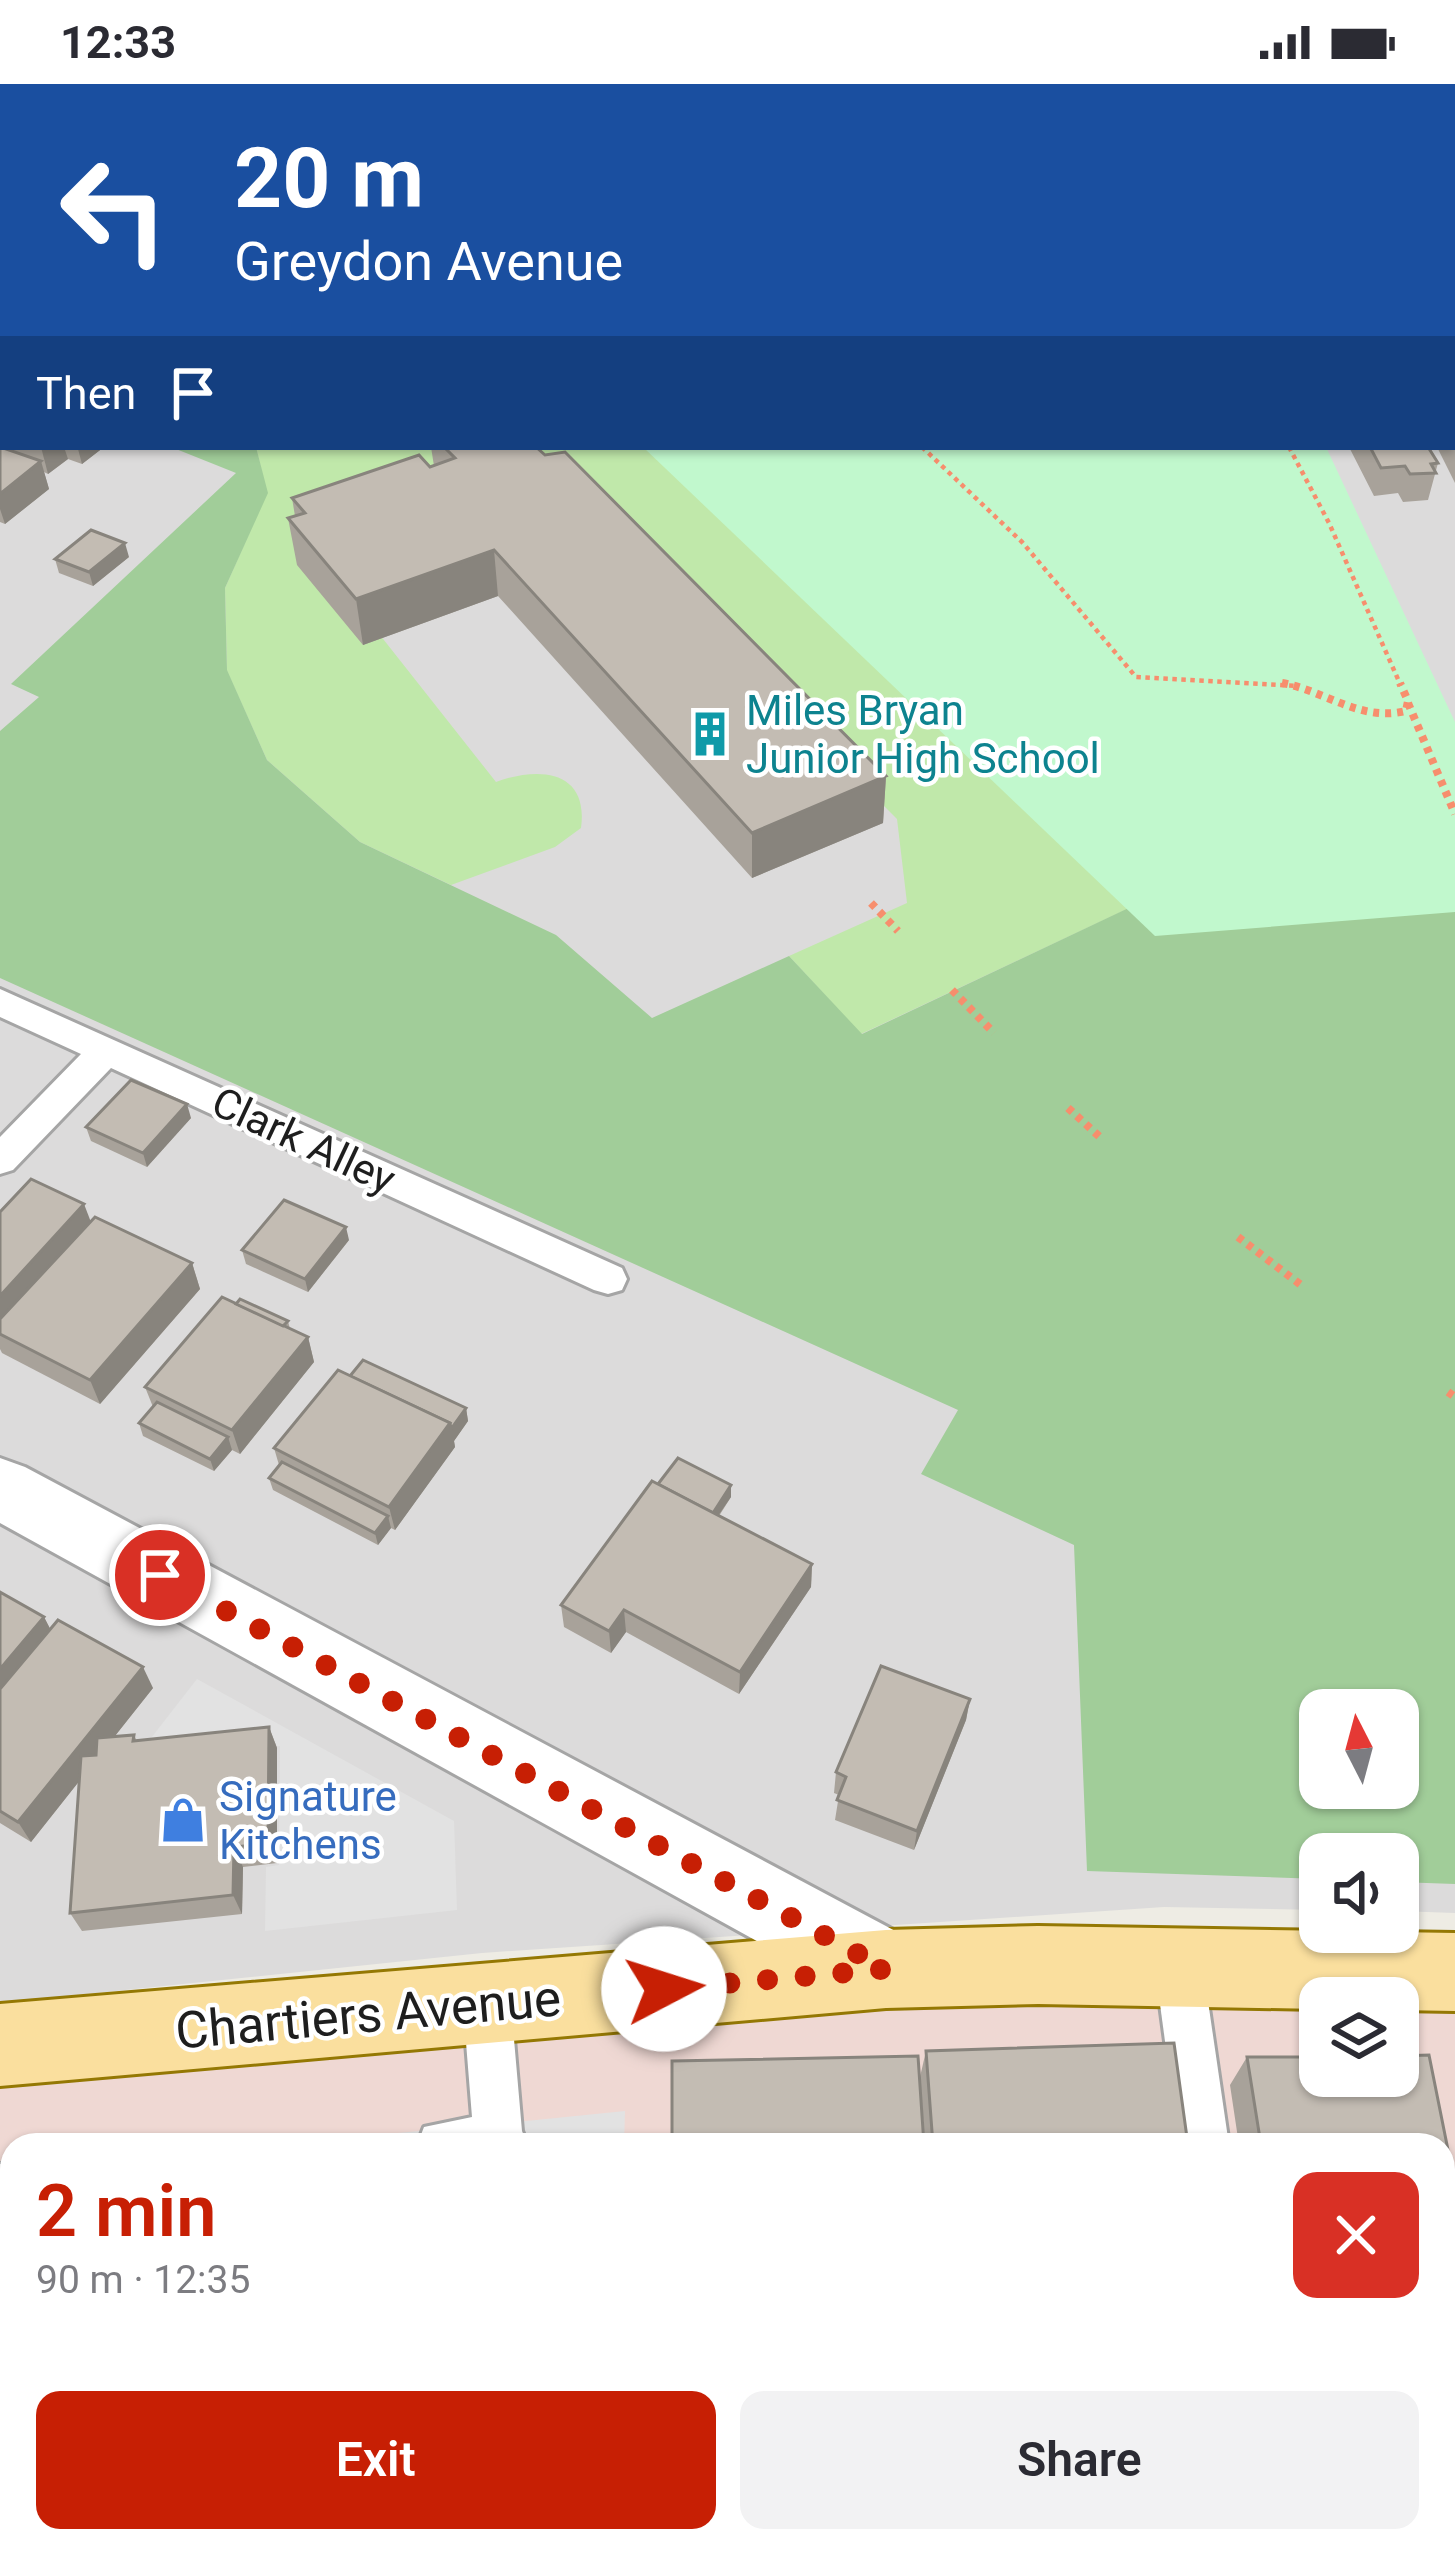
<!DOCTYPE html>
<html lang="en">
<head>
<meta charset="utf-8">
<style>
	:root { --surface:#fff; --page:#f2f2f3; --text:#2b2b33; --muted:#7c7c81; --accent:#c71f04 }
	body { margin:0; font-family:Roboto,sans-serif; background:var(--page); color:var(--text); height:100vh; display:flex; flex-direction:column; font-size:45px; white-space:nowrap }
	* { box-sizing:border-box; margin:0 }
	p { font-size:39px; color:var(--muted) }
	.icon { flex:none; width:66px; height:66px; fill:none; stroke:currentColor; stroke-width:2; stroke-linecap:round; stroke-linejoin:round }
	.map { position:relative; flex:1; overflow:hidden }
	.details { position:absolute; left:0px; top:2049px; width:1455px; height:420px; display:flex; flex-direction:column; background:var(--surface); border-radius:36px 36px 0 0; box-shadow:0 3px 9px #0004 }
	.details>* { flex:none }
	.top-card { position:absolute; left:0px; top:0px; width:1455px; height:366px; box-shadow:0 3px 9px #0004; background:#1a4fa0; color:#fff; overflow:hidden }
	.needle { width:78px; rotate:354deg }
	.controls { position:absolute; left:1299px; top:1605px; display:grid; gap:24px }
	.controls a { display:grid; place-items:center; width:120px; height:120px; border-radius:24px; background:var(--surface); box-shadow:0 3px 9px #0004; font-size:60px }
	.pin { position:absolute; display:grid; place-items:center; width:102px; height:102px; color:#fff; margin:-51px; border:6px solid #fff; border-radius:50%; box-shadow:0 3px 12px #0007 }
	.me { position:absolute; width:132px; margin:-66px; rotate:85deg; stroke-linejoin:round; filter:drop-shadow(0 0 9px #0008) }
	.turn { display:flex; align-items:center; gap:42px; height:252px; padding:0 36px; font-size:54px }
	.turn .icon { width:156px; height:156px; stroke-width:2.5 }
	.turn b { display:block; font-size:84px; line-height:102px }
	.then { display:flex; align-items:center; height:114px; padding:0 36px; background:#0003; gap:24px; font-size:45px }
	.round { display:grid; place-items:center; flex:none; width:126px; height:126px; border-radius:24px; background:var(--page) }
	.headline { display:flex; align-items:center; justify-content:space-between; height:204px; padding:0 36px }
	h1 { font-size:72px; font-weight:600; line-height:90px; color:var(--accent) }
	.action { display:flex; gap:24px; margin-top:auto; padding:24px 36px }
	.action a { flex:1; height:138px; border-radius:24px; background:var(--accent); color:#fff; font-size:48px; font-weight:600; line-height:138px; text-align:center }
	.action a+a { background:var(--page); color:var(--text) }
	.status { display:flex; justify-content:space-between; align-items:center; height:84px; padding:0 60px; background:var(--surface); direction:ltr }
	.status svg { height:33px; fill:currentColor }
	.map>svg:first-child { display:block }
	.residential { fill:#dcdbdb; fill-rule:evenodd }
	.commercial { fill:#efd8d3; fill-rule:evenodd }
	.grass { fill:#c0e8aa }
	.forest { fill:#a1cd99; fill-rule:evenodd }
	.park { fill:#c1f8cd }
	.parking { fill:#e2e2e2 }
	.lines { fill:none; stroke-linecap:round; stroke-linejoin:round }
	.service-casing { stroke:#a5a5a5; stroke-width:6 }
	.minor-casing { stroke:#a5a5a5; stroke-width:6 }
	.primary-casing { stroke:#947803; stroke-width:6 }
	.path-far1 { stroke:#f78e6d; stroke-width:4.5; stroke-dasharray:4.5 4.5; stroke-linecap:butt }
	.path { stroke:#f78e6d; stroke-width:8; stroke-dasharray:6 6; stroke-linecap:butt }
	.service { fill:#fff; fill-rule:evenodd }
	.minor { fill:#fff; fill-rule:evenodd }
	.primary { fill:#fadf9e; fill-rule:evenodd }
	.wall { fill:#a8a29a }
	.shaded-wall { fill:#88847d }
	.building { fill:#c3bcb3; stroke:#88847d; stroke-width:3 }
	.route { stroke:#c71f04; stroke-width:21; stroke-dasharray:0 37.8 }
	.labels { text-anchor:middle; stroke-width:9; stroke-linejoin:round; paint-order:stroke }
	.culture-label { font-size:42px; fill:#0d838f; stroke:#fff; text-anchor:start }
	.street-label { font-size:42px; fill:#1e1e1e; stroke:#fff }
	.shop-label { font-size:42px; fill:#366cbe; stroke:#fff; text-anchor:start }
	.near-street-label { font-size:51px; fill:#1e1e1e; stroke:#fff }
</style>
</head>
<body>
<div class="status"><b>12:33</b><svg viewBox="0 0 49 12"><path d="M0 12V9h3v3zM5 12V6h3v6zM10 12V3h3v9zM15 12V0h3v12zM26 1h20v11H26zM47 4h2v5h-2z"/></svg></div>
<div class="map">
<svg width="1455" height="2469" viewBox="0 0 1455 2469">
	<rect width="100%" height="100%" fill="#eeece4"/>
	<path class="residential" d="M0,0H1455V1829L1398,1827V1770H1320V1826L1164,1823L482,1869L0,1919ZM3,3H1452V363H3ZM1320,1626H1398V1704H1320Z"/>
	<path class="commercial" d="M1455,1888V2469H0V1961ZM1320,1914H1398V1992H1320ZM12,2061H1443V2457H12Z"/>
	<g class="grass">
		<path d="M256,363H512L305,456L496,698C539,682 589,686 581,744L555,763L451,801L360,758L267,676L227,587L225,504L267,409Z"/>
		<polygon points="526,363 646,363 1138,820 861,950 789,872 907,819 897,735"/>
	</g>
	<path class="forest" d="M171,363H256L268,409L225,504L227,586L267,676L360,758L556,851L652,934L789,872L862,950L1137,820L1455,638V1800L1398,1798V1770H1320V1795L1087,1787L1074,1461L921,1390L958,1326L0,894V647L39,613L11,600L236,389ZM1320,1626H1398V1704H1320Z"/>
	<polygon class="park" points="643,363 1326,363 1455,638 1455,828 1155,852"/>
	<g class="parking">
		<polygon points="197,1595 454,1737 457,1826 265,1847 266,1783 279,1781 280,1662 147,1675 148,1658"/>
		<polygon points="625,2027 624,2061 269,2061 536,2036"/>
		<polygon points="406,2457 616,2457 616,2469 407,2469"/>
	</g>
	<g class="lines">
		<g class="service-casing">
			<g id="service">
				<polygon points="802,0 833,0 835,3 804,3"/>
				<polygon points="0,905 622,1184 627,1195 622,1206 608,1210 594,1206 111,984 13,1086 0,1090 0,1053 81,970 0,933"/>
				<polygon points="1179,1860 1196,1867 1203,1883 1229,2061 1179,2061 1155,1883 1162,1867"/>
				<polygon points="487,1897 504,1904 511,1921 522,2047 528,2061 417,2061 424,2043 472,2033 463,1921 470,1904"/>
				<polygon points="12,2079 12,2129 0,2130 0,2080"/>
				<polygon points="1455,2222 1455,2274 1443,2275 1443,2223"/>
				<polygon points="534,2457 588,2457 589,2469 535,2469"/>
			</g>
		</g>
		<g class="minor-casing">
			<g id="minor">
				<polygon points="44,0 87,0 42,3"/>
				<polygon points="466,0 510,0 464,3"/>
				<polygon points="1189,0 1235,0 1237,3 1191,3"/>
				<polygon points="3,28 3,53 0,54 0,29"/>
				<polygon points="3,285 3,314 0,315 0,286"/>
				<rect x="1452" y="292" width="3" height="28"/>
				<polygon points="0,1374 25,1383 914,1857 926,1885 914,1913 886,1924 858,1913 0,1439"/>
			</g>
		</g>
		<g class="primary-casing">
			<polygon id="primary" points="1038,1842 1455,1849 1455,1927 1398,1926 1398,1914 1320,1914 1320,1925 1038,1920 886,1924 0,2002 0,1920 886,1846"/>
		</g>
		<g class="path-far1">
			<polyline points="922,363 1022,458 1136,593 1297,602"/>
			<polyline points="1289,363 1329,439 1401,602"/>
		</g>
		<g class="path">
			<path d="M1282,599C1326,607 1360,638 1406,627L1408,617L1400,599"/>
			<polyline points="1408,619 1455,730"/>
			<polyline points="871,819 898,847"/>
			<polyline points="952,906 994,949"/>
			<polyline points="1068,1024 1101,1054"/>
			<polyline points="1238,1153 1301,1201"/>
			<polyline points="1448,1308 1455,1313"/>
		</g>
		<use href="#service" class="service"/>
		<use href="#minor" class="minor"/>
		<use href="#primary" class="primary"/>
	</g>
	<g class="wall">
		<polygon points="123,0 221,0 217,3 124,3"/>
		<polygon points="533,0 631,0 626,3 540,3"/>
		<polygon points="928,0 1121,0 1121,3 923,3"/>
		<polygon points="1443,1 1455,1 1455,78 1452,73 1454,54 1452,51 1452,3 1442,3"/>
		<polygon points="3,142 3,241 0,240 0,144"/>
		<polygon points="1454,216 1455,216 1455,239 1452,234"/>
		<polygon points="1452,318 1455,318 1455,399 1437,363 1452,363"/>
		<polygon points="3,327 3,363 104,363 82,380 68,375 48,390 44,388 49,405 5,440 0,438 0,329"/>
		<polygon points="431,363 540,363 541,367 886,692 883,739 752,794 498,512 363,561 297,481 288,434 295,432 292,414 434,382"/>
		<polygon points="1349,363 1428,363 1438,379 1428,416 1403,418 1398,409 1374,412"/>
		<polygon points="129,473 93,502 59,489 55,475"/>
		<polygon points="191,1034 147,1083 91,1057 86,1043"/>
		<polygon points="0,1128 91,1137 192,1179 200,1205 100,1320 2,1269 0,1265"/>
		<polygon points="349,1156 308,1208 246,1180 242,1166"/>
		<polygon points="236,1220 288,1237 290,1245 308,1253 314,1278 240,1370 232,1366 214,1387 143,1352 139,1339 153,1323 145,1303"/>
		<polygon points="350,1292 466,1324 468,1337 454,1357 455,1363 395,1446 391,1444 378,1461 273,1406 269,1394 279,1381 274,1364"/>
		<polygon points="658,1400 731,1401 731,1413 719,1432 812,1480 811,1503 739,1610 626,1548 611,1569 564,1543 561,1521"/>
		<polygon points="0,1508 44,1533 50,1545 153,1604 114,1653 134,1651 137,1657 269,1643 277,1664 277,1779 243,1783 242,1830 82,1847 70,1829 80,1696 31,1758 0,1739"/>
		<polygon points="970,1615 966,1636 914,1766 835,1736 839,1711 834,1709 836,1688"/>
		<polygon points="926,1967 1188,2061 925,2061 920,1993"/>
		<polygon points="1429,1971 1455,2101 1455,2127 1443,2138 1443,2061 1239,2061 1230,2001 1247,1973 1320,1973 1320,1992 1398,1992 1398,1972"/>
	</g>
	<g class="shaded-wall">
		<polygon points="177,0 221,0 217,3 172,3"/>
		<polygon points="589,0 631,0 626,3 589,3"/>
		<polygon points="970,0 985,0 984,3 969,3"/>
		<polygon points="1104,0 1121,0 1121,3 1100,3"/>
		<polygon points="3,209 3,239 0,228 0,211"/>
		<polygon points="41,363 64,363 68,375 48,390"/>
		<polygon points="72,363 104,363 82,380 78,365"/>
		<polygon points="41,377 49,405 5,440 0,425 0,410"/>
		<polygon points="125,459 129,473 93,502 89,488"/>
		<polygon points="494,466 498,512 363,561 356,515"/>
		<polygon points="886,692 883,739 752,794 752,749"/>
		<polygon points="187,1020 191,1034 147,1083 143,1069"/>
		<polygon points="84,1120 94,1146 0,1249 0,1212"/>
		<polygon points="346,1143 349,1156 308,1208 305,1195"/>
		<polygon points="192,1179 200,1205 100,1320 90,1296"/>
		<polygon points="308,1253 314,1278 240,1370 232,1346"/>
		<polygon points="466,1324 468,1337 454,1357 455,1363 395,1446 389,1423 450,1339"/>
		<polygon points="228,1353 232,1366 214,1387 210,1375"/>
		<polygon points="731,1401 731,1413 707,1448 707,1436"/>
		<polygon points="388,1432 391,1444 378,1461 375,1449"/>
		<polygon points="812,1480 811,1503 739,1610 740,1588"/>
		<polygon points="624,1526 626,1548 611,1569 609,1547"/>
		<polygon points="44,1533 56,1556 0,1622 0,1585"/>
		<polygon points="143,1583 153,1604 31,1758 18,1738"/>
		<polygon points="970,1615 966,1636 914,1766 917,1747"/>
		<polygon points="269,1643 277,1664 277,1779 268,1760"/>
		<polygon points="234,1763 243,1783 242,1830 233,1811"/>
		<polygon points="395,2457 406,2457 407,2469 395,2469"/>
	</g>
	<g class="building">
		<polygon points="146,0 177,0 172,3 156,3"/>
		<polygon points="1047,0 1104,0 1100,3 1056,3"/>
		<polygon points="1443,1 1455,1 1455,19 1452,15 1452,3"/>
		<polygon points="3,142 3,158 0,157 0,144"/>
		<polygon points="0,170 3,171 3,209 0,211"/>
		<polygon points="1452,318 1455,318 1455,356 1452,350"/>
		<polygon points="3,327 3,349 0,348 0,329"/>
		<polygon points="0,363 41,377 0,410"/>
		<polygon points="444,363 536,363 545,371 565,368 886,692 752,749 494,466 356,515 288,434 305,429 292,414 419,371 430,383 455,374"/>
		<polygon points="1370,363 1428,363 1438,379 1431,380 1436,389 1410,390 1405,382 1381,384"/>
		<polygon points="91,446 125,459 89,488 55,475"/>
		<polygon points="131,996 187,1020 143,1069 86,1043"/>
		<polygon points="31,1095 84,1120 0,1212 0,1128"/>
		<polygon points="284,1116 346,1143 305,1195 242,1166"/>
		<polygon points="95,1133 192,1179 90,1296 0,1250 0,1235"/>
		<polygon points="222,1213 308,1253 232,1346 145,1303"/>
		<polygon points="240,1215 288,1237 283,1242 236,1220"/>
		<polygon points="363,1276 466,1324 451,1345 450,1339 350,1292"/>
		<polygon points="338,1286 450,1339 389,1423 274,1364"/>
		<polygon points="157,1318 228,1353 210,1375 139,1339"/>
		<polygon points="678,1374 731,1401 713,1429 658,1400"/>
		<polygon points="282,1378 388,1432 375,1449 269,1394"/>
		<polygon points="652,1397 812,1480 740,1588 624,1526 609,1547 561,1521"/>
		<polygon points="0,1508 44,1533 0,1585"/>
		<polygon points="58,1536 143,1583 18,1738 0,1727 0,1605"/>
		<polygon points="881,1582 970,1615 917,1747 837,1716 846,1693 836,1688"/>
		<polygon points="269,1643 268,1760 234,1763 233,1811 70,1829 81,1672 96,1671 97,1654 134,1651 133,1657"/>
		<polygon points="1174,1959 1188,2061 933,2061 926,1967"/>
		<polygon points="1429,1971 1455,2101 1455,2122 1443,2122 1443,2061 1261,2061 1247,1973 1320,1973 1320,1992 1398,1992 1398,1972"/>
		<polygon points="918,1972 924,2061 672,2061 672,1977"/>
		<polygon points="12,2225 12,2457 395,2457 395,2469 0,2469 0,2226"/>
		<polygon points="674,2457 951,2457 952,2469 674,2469"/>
	</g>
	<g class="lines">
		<polyline class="route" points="160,1491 886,1885 664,1905"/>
	</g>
	<defs>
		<g id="building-bare" transform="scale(3.6)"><path d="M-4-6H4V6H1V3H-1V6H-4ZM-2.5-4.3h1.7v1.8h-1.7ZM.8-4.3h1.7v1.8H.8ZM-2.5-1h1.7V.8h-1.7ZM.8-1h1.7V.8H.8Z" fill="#0f9aa8" stroke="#fff" stroke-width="2.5" paint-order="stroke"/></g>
		<g id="shop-bare" transform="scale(3.6)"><path d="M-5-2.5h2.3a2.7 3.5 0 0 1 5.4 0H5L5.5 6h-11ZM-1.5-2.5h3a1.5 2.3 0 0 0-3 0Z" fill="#3f7fe0" stroke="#fff" stroke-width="2.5" paint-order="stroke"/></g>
	</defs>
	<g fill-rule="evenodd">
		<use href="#building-bare" x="710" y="650"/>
		<use href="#shop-bare" x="183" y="1736"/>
	</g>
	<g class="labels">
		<g class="culture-label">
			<text x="746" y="641">Miles Bryan<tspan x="746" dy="48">Junior High School</tspan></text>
		</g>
		<g class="street-label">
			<text transform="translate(304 1056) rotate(25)" y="15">Clark Alley</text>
		</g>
		<g class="shop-label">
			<text x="219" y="1727">Signature<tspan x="219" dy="48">Kitchens</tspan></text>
		</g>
		<g class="near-street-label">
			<text transform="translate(368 1930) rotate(-5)" y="18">Chartiers Avenue</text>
		</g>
	</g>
</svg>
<div class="controls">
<a><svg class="needle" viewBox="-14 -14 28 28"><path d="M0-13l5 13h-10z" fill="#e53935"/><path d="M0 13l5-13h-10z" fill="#7c7c81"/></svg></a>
<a><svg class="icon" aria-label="sound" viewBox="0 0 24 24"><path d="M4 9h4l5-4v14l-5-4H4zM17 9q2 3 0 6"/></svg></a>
<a><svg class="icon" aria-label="layers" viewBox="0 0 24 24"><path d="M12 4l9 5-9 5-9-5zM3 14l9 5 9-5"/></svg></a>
</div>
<div class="pin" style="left:160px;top:1491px;background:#d93025"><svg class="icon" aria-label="arrive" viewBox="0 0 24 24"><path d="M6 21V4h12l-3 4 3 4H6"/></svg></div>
<svg class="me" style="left:664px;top:1905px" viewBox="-20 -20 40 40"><circle r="19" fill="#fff"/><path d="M0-13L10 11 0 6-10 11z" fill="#c71f04"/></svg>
<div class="top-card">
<div class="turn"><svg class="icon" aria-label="left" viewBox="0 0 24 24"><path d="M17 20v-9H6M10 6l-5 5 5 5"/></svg><div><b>20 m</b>Greydon Avenue</div></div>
<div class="then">Then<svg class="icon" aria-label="arrive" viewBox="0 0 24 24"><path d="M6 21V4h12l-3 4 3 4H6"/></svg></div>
</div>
<section class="details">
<div class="headline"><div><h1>2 min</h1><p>90 m · 12:35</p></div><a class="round" style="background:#d93025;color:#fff"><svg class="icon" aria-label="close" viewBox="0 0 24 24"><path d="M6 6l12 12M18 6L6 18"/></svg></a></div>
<div class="action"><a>Exit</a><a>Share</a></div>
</section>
</div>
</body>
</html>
